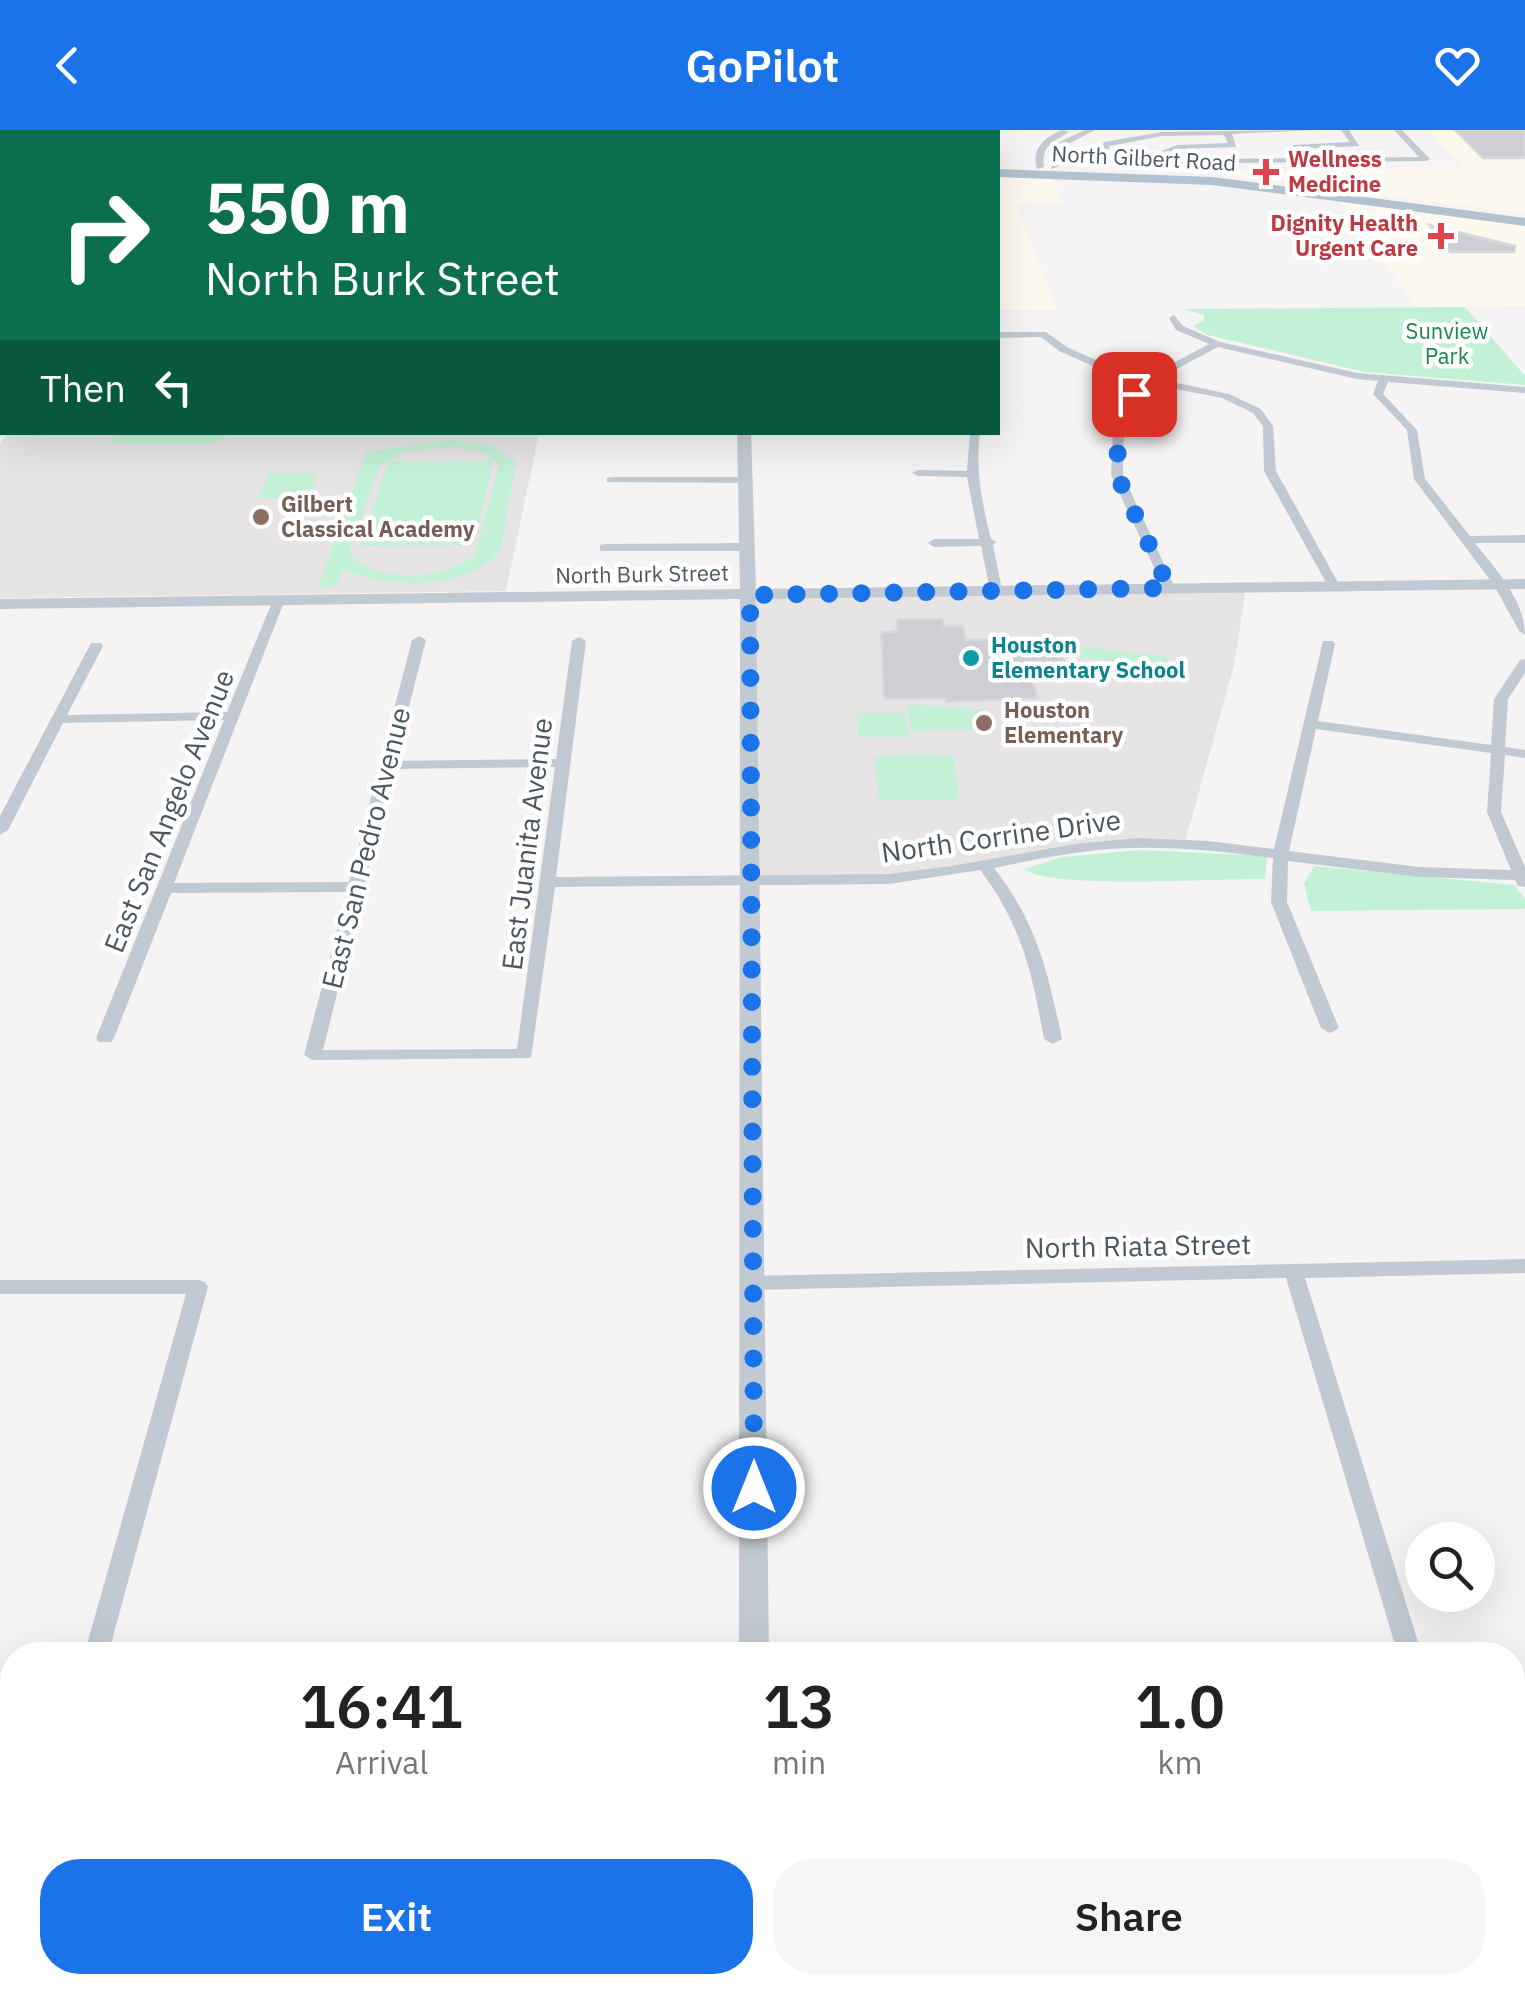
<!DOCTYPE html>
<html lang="en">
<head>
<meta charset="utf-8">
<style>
	:root { --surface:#fff; --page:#f6f6f6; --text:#222; --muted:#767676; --accent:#1a73e8 }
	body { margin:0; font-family:"IBM Plex Sans",sans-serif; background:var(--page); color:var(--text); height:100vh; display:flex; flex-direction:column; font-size:38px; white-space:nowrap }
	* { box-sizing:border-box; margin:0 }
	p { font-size:32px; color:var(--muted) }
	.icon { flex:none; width:55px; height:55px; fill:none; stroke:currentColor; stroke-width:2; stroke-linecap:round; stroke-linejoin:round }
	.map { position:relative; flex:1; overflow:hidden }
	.side { position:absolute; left:0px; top:1512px; width:1525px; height:352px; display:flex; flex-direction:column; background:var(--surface); border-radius:40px 40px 0 0; box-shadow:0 10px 40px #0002 }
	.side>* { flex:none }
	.top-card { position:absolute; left:0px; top:0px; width:1000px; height:305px; box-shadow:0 10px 40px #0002; background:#0b6e4f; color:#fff; overflow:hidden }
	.tools { position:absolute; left:1405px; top:1392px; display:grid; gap:20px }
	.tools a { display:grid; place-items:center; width:90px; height:90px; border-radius:50%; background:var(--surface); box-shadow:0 10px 40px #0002; font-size:50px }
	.pin { position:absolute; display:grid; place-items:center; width:85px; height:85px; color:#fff; margin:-42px; border-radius:20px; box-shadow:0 5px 15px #0006 }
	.me { position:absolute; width:110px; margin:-55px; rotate:0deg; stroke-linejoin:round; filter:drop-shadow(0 0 8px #0008) }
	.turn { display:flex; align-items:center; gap:35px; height:210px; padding:0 40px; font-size:45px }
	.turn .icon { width:130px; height:130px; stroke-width:2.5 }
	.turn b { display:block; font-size:70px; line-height:85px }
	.then { display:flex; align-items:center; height:95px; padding:0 40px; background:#0003; gap:20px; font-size:38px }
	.eta { display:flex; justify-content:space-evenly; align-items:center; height:170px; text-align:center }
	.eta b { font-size:60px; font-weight:600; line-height:70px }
	.button { display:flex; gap:20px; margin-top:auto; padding:20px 40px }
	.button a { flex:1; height:115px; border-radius:40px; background:var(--accent); color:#fff; font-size:40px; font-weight:600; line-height:115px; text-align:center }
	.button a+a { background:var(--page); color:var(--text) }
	header { display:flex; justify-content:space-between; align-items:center; height:130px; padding:0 40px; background:var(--accent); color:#fff; font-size:45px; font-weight:600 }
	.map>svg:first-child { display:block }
	.commercial { fill:#fdf9ef }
	.education { fill:#e6e4e5 }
	.green { fill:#c3f1d5; fill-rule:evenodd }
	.building { fill:#cdcfd5; stroke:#d7d9de; stroke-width:2.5 }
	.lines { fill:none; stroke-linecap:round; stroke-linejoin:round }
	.minor { fill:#c1cad2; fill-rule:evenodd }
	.tertiary { fill:#c1cad2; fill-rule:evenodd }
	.primary { fill:#b3c2d1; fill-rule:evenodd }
	.route { stroke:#1a73e8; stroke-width:18; stroke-dasharray:0 32.4 }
	.health-dot { fill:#e0444e; stroke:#fff; stroke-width:4 }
	.education-dot { fill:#8d6e63; stroke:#fff; stroke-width:4 }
	.culture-dot { fill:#0f9aa8; stroke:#fff; stroke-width:4 }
	.labels { text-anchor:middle; stroke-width:9; stroke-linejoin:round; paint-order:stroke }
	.far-street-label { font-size:22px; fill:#4a5661; stroke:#fff }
	.far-health-label { font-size:22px; font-weight:bold; fill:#be3a42; stroke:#fff; text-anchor:start }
	.far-park-label { font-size:22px; fill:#17864f; stroke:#fff }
	.far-education-label { font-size:22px; font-weight:bold; fill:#785e54; stroke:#fff; text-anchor:start }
	.far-culture-label { font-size:22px; font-weight:bold; fill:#0d838f; stroke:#fff; text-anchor:start }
	.street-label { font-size:28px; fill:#4a5661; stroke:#fff }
</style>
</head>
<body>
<header><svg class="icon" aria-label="back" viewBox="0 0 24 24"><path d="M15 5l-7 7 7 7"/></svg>GoPilot<svg class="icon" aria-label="heart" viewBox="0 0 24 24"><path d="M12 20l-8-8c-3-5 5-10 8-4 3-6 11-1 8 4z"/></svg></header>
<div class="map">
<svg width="1525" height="1864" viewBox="0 0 1525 1864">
	<rect width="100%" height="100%" fill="#f5f3f3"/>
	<g class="commercial">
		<polygon points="1429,0 1525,0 1525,84 1190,41 1464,37"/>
		<polygon points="1051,45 1062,73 1017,74 1057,180 998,180 998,46"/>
		<polygon points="1335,67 1525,95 1525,176 1416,177"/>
	</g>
	<g class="education">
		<polygon points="8,303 539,303 506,461 0,468 0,314"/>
		<polygon points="1246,457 1234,535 1184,716 1075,718 933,746 750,750 749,465"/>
	</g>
	<g class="green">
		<polygon points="1465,177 1525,246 1525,255 1365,242 1208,205 1193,196 1204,190 1204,185 1183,179"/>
		<polygon points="118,302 228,302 228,303 218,313 110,313"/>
		<path d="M453,310L491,316L516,332L501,417C478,462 381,459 343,439L336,457L318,458L366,322ZM458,317L488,325L499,335L475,425C444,449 390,452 356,432L349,420L380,335L407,321Z"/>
		<polygon points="388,331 493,331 474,415 360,416"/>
		<polygon points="268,343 317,343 309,367 259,368"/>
		<polygon points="1077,516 1167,527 1162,548 1126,544 1126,532 1080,528"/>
		<polygon points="907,574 984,580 988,600 911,601"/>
		<polygon points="856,583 905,583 909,607 859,607"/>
		<polygon points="953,625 959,669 879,669 874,626"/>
		<path d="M1139,720L1267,726L1265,749C1222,748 1050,760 1024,739L1063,727Z"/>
		<polygon points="1314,736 1514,755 1525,769 1525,779 1311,781 1304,754"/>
	</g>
	<g class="building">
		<polygon points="1455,0 1525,0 1525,28 1483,28"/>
		<polygon points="1429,95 1515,116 1514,122 1450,122"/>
		<polygon points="898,489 942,489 944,496 963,496 966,510 1058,509 1064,532 1028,532 1037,568 946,572 946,568 884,569 881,502 896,502"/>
	</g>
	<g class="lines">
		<g class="minor">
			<polygon points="281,0 291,0 293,2 284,2"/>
			<path d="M1062,0L1069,2C1053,12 1041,16 1044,37L1037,39C1031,18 1044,8 1062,0Z"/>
			<polygon points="1085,0 1095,0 1062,17 1058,37 1051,39 1055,14"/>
			<path d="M1317,0L1232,4L1236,17L1178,19L1159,30L1220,34L1228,29L1297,28L1293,15L1350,12L1341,0H1349L1359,16L1301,19L1305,28L1419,27L1394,0H1402L1430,29L1426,31L1230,33L1222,39L1155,36L1096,28L1104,12L1162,2ZM1224,5L1228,13L1177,15L1152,25L1151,29L1105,26L1110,16L1162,6Z"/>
			<path d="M1174,185L1183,196L1220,212L1357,243L1525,257V263L1388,252L1383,264L1417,300L1425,349L1470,406L1525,405V413H1475C1496,440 1525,470 1525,505L1519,501L1494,455L1414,349L1407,300L1373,264L1378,251L1357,249L1218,217L1158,249L1229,264L1261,279L1273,296L1276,341L1340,456L1334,460L1328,456L1264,341L1263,296L1253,283L1222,268L1151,254L1124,279L1123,345L1175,458L1165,461L1111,345L1114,278L1141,252L1115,246L1059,221L1041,207L998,208V202H1046L1067,217L1122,242L1147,247L1209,214L1176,200L1169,188Z"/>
			<path d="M970,302H980C975,339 982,373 991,409L996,412L993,415L1002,460L996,464L990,460L981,416L934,417L928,413L934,409H979L967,347L918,346L912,343L918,340L967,341Z"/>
			<polygon points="611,347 748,347 754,350 748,353 607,352 607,348"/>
			<polygon points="604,414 749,413 755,417 749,421 600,421 600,415"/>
			<path d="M278,468L284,472L174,753L349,752L412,510L419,506L426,510L395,631L556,629L572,511L579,507L586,511L556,747L889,744L952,736L1075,714L1138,708L1208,711L1274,719L1323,511H1333L1335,514L1318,591L1491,615L1494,569L1520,530L1525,529V543L1508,569L1505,617L1525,620V628L1505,625L1501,682L1525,737V757L1518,756L1515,750L1419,747L1288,731L1287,772L1339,898L1330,903L1321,898L1271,772L1273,728C1219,721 1165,715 1110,719C1071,722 1032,730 994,738C1037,793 1048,842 1062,909L1053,914L1044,909C1032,843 1022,795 980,740L889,754L555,757L531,928L313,930L304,925L347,762L171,763L114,908L111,912H99L96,908L224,590L63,593L8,700L0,705V686L91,513H101L103,516L67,585L227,582L272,472ZM1316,599L1491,623L1487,682L1511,740L1419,737L1289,721ZM555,637L517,919L323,920L393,639Z"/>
			<polygon points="1525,1129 1525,1143 1305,1148 1422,1525 1398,1525 1286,1148 752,1160 745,1158 742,1153 745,1148 752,1146"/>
			<polygon points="0,1150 198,1150 205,1152 208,1157 108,1525 84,1525 186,1164 0,1164"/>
			<polygon points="12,1802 12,1852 15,1852 11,1864 0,1864 0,1811 2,1805"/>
			<polygon points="1512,1841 1519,1843 1525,1864 1498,1864 1495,1852 1512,1852"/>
		</g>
		<g class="tertiary">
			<rect x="741" y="0" width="10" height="2"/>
			<polygon points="737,302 751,302 756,459 1525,449 1525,459 756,469 769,1525 739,1525 740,469 0,479 0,469 740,459"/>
			<rect x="738" y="1852" width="36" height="12"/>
		</g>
		<g class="primary">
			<polygon points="998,39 1212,47 1525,88 1525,96 1212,55 998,47"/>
			<rect x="0" y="44" width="2" height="8"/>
		</g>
	</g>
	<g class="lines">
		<polyline class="route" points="754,1358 750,465 1169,458 1117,345 1119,278 1134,264"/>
	</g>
	<g class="health-dot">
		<path d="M1261 27h10v10h10v10h-10v10h-10v-10h-10v-10h10z"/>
		<path d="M1436 91h10v10h10v10h-10v10h-10v-10h-10v-10h10z"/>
	</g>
	<g class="education-dot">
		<circle cx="261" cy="387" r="10"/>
		<circle cx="984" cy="593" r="10"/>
	</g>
	<circle class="culture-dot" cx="971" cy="528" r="10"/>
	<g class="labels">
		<g class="far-street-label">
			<text transform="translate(1144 28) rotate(3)" y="8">North Gilbert Road</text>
			<text transform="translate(642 444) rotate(-1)" y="8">North Burk Street</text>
		</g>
		<g class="far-health-label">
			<text x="1288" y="37">Wellness<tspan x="1288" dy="25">Medicine</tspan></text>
			<text x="1418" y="101" text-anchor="end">Dignity Health<tspan x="1418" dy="25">Urgent Care</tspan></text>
		</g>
		<g class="far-park-label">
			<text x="1447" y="209">Sunview<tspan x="1447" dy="25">Park</tspan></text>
		</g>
		<g class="far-education-label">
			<text x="281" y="382">Gilbert<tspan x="281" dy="25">Classical Academy</tspan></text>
			<text x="1004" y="588">Houston<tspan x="1004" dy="25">Elementary</tspan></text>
		</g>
		<g class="far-culture-label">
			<text x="991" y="523">Houston<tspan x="991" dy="25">Elementary School</tspan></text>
		</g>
		<g class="street-label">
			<text transform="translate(169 681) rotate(-68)" y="10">East San Angelo Avenue</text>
			<text transform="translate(1001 706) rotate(-8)" y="10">North Corrine Drive</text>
			<text transform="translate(527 714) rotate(-83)" y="10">East Juanita Avenue</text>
			<text transform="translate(366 718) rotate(-76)" y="10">East San Pedro Avenue</text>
			<text transform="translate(1138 1116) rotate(-1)" y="10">North Riata Street</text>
		</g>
	</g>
</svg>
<div class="tools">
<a><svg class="icon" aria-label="search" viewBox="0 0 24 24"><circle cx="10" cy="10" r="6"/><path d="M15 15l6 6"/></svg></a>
</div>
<div class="pin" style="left:1134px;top:264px;background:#d93025"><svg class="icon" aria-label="arrive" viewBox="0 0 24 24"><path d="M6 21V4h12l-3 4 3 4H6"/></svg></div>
<svg class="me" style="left:754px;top:1358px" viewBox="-20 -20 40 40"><circle r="17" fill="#1a73e8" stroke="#fff" stroke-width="3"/><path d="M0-11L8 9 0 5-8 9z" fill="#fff"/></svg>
<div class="top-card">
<div class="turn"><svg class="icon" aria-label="right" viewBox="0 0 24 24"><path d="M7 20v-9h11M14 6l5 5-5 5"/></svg><div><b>550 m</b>North Burk Street</div></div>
<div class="then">Then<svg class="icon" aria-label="left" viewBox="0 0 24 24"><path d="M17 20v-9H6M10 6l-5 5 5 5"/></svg></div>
</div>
<section class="side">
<div class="eta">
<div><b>16:41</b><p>Arrival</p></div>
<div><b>13</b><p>min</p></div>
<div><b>1.0</b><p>km</p></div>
</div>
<div class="button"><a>Exit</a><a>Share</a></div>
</section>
</div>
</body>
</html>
